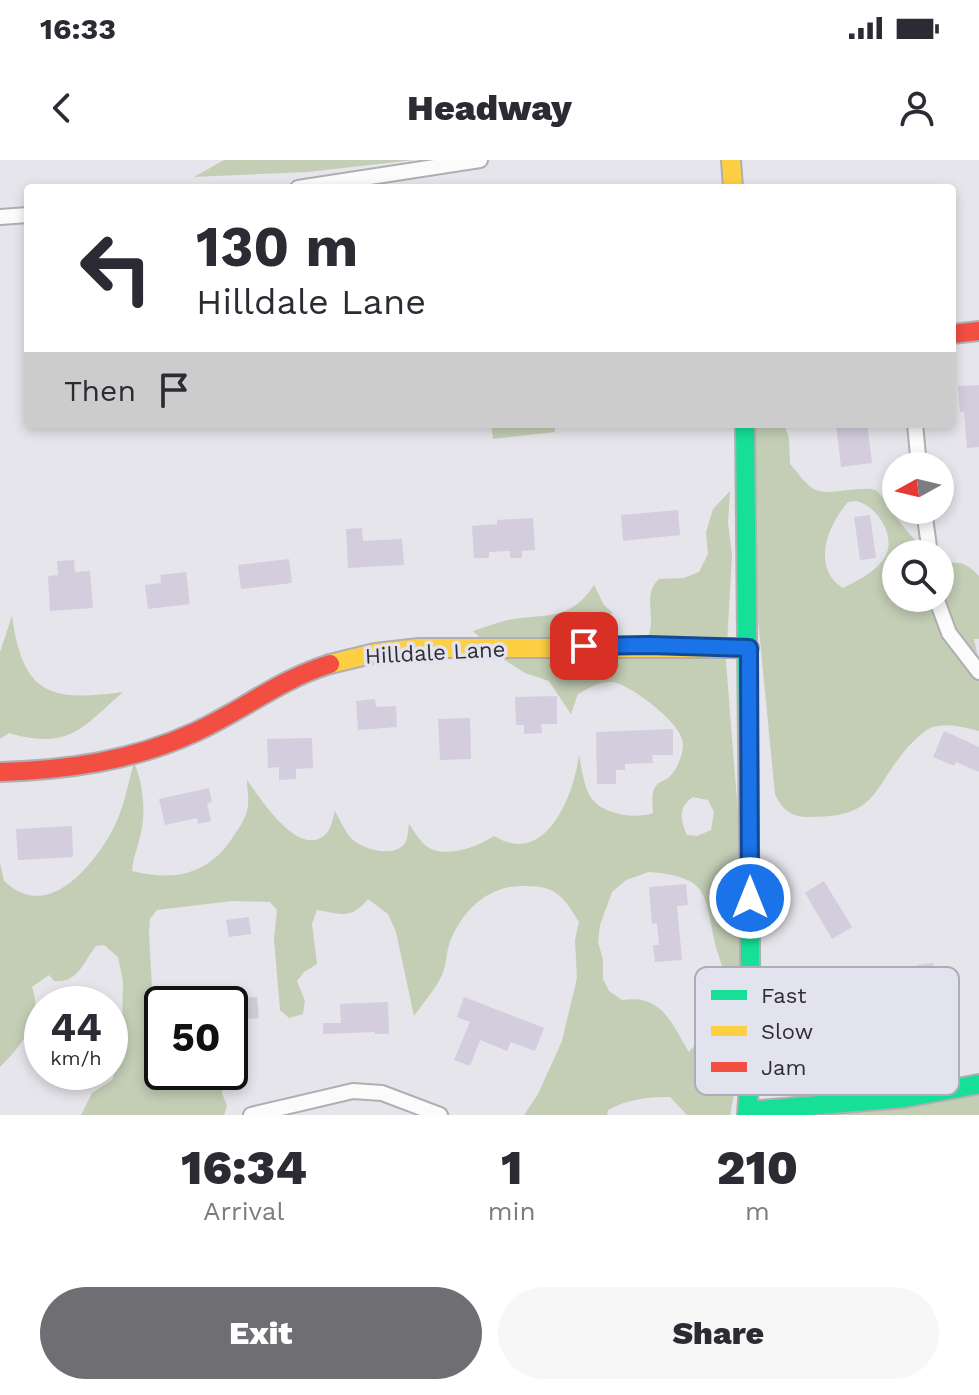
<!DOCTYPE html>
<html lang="en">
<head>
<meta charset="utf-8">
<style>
	:root { --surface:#fff; --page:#f7f7f7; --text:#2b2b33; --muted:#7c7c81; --accent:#6e6e73 }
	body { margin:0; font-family:"Work Sans",sans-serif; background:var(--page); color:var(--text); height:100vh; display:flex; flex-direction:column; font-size:30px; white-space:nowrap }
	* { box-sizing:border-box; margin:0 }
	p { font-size:26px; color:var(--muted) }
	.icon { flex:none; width:44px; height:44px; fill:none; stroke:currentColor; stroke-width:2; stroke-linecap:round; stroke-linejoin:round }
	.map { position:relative; height:955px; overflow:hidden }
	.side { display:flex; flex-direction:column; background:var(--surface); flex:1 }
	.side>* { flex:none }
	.hud { position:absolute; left:24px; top:24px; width:932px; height:244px; border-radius:8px; box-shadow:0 4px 12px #0003; background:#fff; color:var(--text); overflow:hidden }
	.needle { width:52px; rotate:262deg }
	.tools { position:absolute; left:882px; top:292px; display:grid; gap:16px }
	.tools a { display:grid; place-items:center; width:72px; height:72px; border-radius:50%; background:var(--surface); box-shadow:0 4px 12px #0003; font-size:40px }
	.speed { position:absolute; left:24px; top:826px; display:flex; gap:16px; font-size:40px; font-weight:700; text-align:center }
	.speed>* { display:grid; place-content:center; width:104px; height:104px; border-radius:50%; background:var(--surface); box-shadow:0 4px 12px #0003; line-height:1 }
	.speed small { font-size:20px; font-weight:400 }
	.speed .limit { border:4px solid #111; border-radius:12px; background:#fff; color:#111 }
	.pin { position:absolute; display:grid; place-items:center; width:68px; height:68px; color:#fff; margin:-34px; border-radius:16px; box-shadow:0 4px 12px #0006 }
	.me { position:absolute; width:88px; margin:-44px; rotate:0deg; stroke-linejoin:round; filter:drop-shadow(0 0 6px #0008) }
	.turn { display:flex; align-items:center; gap:28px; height:168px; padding:0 40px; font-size:36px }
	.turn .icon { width:104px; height:104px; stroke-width:2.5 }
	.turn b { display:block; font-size:56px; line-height:68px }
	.then { display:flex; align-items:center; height:76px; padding:0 40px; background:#0003; gap:16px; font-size:30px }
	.eta { display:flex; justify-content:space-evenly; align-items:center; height:136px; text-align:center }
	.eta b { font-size:48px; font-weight:800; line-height:56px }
	.primary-button { display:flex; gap:16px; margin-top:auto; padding:16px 40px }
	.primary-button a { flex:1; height:92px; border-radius:48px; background:var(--accent); color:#fff; font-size:32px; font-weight:800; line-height:92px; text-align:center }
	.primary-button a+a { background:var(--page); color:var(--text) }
	.status { display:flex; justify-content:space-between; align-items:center; height:56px; padding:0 40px; background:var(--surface); direction:ltr }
	.status svg { height:22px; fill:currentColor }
	header { display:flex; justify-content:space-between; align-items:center; height:104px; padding:0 40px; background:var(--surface); font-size:36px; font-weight:800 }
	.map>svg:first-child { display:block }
	.green { fill:#c3ceb5; fill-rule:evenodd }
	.building { fill:#d4cddd }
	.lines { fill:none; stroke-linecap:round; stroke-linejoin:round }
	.street-casing { stroke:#afafb3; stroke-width:18 }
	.fast-casing { stroke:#afafb3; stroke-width:22 }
	.slow-casing { stroke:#afafb3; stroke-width:22 }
	.jam-casing { stroke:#afafb3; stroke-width:22 }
	.street { stroke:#fbfbfc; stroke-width:14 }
	.fast { stroke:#16e098; stroke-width:18 }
	.slow { stroke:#ffcf43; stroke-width:18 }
	.jam { stroke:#f24e42; stroke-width:18 }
	.route-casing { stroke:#114b97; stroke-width:20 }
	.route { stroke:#1a73e8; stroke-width:14 }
	.labels { text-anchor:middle; stroke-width:7; stroke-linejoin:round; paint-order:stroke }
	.street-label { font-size:22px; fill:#2e2e32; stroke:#e2e3ee }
	.key { fill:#e2e3ee; stroke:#acadb6; stroke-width:2 }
	.key-label { font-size:22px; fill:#2e2e32 }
</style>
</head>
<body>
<div class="status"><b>16:33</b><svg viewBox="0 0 49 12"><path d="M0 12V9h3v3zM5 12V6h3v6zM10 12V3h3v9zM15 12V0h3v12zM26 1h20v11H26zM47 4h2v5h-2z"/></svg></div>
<header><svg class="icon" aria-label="back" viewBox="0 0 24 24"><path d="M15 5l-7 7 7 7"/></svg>Headway<svg class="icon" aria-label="person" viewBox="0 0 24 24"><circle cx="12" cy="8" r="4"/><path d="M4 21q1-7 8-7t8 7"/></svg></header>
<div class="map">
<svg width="979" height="955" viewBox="0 0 979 955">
	<rect width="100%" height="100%" fill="#e5e5eb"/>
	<g class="green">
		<polygon points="224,0 414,0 308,12 194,17"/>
		<polygon points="491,264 554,264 555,272 493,279"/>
		<path d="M749,264H784L789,278L790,304C797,312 804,322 812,328C825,338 858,325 876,330C898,354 904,376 933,394H896V438H940V398C957,408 959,395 979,416V479H974L979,503V571C964,567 945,562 930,568C921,573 914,581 907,588C872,629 878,656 813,657C794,658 783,652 775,634L755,429ZM856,341C877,345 897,377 885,397C876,412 858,420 843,428C811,408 827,366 848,342Z"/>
		<path d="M730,331L728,363L732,395L726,502L740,679L742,784L741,899L730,955H687L670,937C646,937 629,939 608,950L607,955H524L538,934L562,881L577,818L575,780L579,762C564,738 557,726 527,726C491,724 465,747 451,779C446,790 447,804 442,815C435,830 423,843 414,856L396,772L388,754L368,739C351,760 341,754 317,750L312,764L317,804L304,812L297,821L305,841L303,854L289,858L280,850L274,779L277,750L270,742L232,741L157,750L150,759L149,774L152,828L163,844L162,912H227L222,933L227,946L224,955H81L92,933L112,920L124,890L122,869L123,821L118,797L104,785L96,786C83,802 78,824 54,821L49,815L32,827C44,859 21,886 0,907V703L4,721C9,725 14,730 20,732C58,750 95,701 111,673C123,652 128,625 134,602C143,624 146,651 141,673C138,687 133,697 132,711C177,722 210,714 235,674C241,665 247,656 248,645C249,637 247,628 247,620C260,638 303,706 329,670C332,665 333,657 335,651C340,660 345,672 352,679C363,690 395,698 405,683C408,678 408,670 409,664C414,671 419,680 425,685C443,700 478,687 494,676C546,708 574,635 579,595C582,608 583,627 592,639C604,655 636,659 653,653C653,646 651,636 654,629C657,622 662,622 668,618C677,611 686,590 682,579C678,561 630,524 612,522C599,521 589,528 578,534L571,554L549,521L525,513L500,497L473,471C483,468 493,464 504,461C542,452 569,464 594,425L604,445L613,453L597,461L614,477L643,499C645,488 649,476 651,465C652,448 645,432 659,419L684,418L699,412L708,394L706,372L713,349ZM693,637L708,640L714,652L711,670L697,676L687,675C680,660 678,647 693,637ZM649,712C712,717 704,736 716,787C720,802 726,816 732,830L714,863L689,892C670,861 662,834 622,840L609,831L603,819V800L598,782L600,765L612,732L626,720Z"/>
		<path d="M12,456C23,535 50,542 123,532C81,569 69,590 9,573L0,579V492Z"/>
		<polygon points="979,934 979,955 809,955 942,941"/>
	</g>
	<g class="building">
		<polygon points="979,225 979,287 967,288 964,252 960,252 958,226"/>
		<polygon points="836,264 867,264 872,303 841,307"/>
		<polygon points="678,350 680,375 623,381 621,355"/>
		<polygon points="870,355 876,398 860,400 854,357"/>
		<polygon points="533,358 535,390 522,391 522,398 510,398 510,391 489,392 489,398 474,398 472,366 497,364 497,360"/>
		<polygon points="362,368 363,381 402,379 404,405 348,408 346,369"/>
		<polygon points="289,399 292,423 241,429 238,405"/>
		<polygon points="74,400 75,412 90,411 93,448 50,451 48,416 58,415 57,401"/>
		<polygon points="186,412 190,444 148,449 145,425 161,423 160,415"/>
		<polygon points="557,536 557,564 541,564 542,573 524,574 524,565 516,565 515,537"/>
		<polygon points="375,539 376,547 396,546 397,567 358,570 356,541"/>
		<polygon points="470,558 471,599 440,600 438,559"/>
		<polygon points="673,569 673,595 652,595 653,603 625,604 625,610 616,610 616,624 597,624 596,572"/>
		<polygon points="944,571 979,587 979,612 956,602 954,606 933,597"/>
		<polygon points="312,578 313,608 296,609 296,619 279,620 279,607 268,608 267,579"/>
		<polygon points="209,628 212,642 207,644 211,661 198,664 197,658 165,665 159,639"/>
		<polygon points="72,666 73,697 18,700 16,669"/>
		<polygon points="824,721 852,767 832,779 805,733"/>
		<polygon points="686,724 688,745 677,746 682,800 655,802 653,785 659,785 657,763 652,764 649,727"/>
		<polygon points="249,757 251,774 229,777 226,760"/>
		<polygon points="933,803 934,815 943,814 947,855 929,857 927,836 920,837 917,805"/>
		<polygon points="257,837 259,858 230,861 230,839"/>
		<polygon points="464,837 544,868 535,891 511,882 507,891 480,880 470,906 454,900 470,862 457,857"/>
		<polygon points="388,842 389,874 375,874 375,872 323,874 323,863 341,863 340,844"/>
	</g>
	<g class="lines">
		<g class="street-casing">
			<g id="street">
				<polyline points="298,28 480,0"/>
				<polyline points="0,57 28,55"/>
				<polyline points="915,264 919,306"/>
				<polyline points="924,350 930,394"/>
				<polyline points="936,438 949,473 979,512"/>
				<polyline points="251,955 353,931 382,933 440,955"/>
			</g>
		</g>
		<g class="fast-casing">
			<g id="fast">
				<polyline points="745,264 751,895 747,955"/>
				<polyline points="748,951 904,938 979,924"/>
			</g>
		</g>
		<g class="slow-casing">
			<g id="slow">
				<polyline points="731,0 733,28"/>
				<polyline points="330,504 375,493 419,488 749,488"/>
			</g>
		</g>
		<g class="jam-casing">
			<g id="jam">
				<polyline points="952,174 979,171"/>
				<path d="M0,612C66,610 132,601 193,573C242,551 278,520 330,504"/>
			</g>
		</g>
		<use href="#street" class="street"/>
		<use href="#fast" class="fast"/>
		<use href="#slow" class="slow"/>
		<use href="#jam" class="jam"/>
	</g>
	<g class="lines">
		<g class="route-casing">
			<polyline id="route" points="584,486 649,485 749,488 750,738"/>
		</g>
		<use href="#route" class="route"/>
	</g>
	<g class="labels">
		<g class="street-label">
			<text transform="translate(435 492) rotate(-3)" y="8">Hilldale Lane</text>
		</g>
	</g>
	<rect x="695" y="807" width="264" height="128" rx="12" class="key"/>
	<rect x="711" y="830" width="36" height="10" fill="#16e098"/>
	<rect x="711" y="866" width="36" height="10" fill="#ffcf43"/>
	<rect x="711" y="902" width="36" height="10" fill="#f24e42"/>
	<g class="key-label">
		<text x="761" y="843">Fast</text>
		<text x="761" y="879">Slow</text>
		<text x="761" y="915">Jam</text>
	</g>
</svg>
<div class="tools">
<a><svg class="needle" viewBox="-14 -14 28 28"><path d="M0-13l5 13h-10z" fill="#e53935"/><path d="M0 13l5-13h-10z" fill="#7c7c81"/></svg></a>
<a><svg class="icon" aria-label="search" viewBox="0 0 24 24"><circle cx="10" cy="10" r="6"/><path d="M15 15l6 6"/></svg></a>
</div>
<div class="speed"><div>44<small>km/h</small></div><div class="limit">50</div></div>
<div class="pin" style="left:584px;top:486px;background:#d93025"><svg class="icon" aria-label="arrive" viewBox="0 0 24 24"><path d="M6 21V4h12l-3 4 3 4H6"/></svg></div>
<svg class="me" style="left:750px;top:738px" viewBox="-20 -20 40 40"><circle r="17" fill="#1a73e8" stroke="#fff" stroke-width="3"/><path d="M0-11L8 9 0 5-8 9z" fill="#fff"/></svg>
<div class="hud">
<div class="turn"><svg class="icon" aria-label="left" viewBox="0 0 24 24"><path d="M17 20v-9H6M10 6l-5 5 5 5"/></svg><div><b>130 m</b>Hilldale Lane</div></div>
<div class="then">Then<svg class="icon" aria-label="arrive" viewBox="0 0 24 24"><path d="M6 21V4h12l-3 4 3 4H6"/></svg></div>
</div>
</div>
<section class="side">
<div class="eta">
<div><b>16:34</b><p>Arrival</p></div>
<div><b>1</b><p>min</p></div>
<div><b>210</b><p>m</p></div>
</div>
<div class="primary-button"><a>Exit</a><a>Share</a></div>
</section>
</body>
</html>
